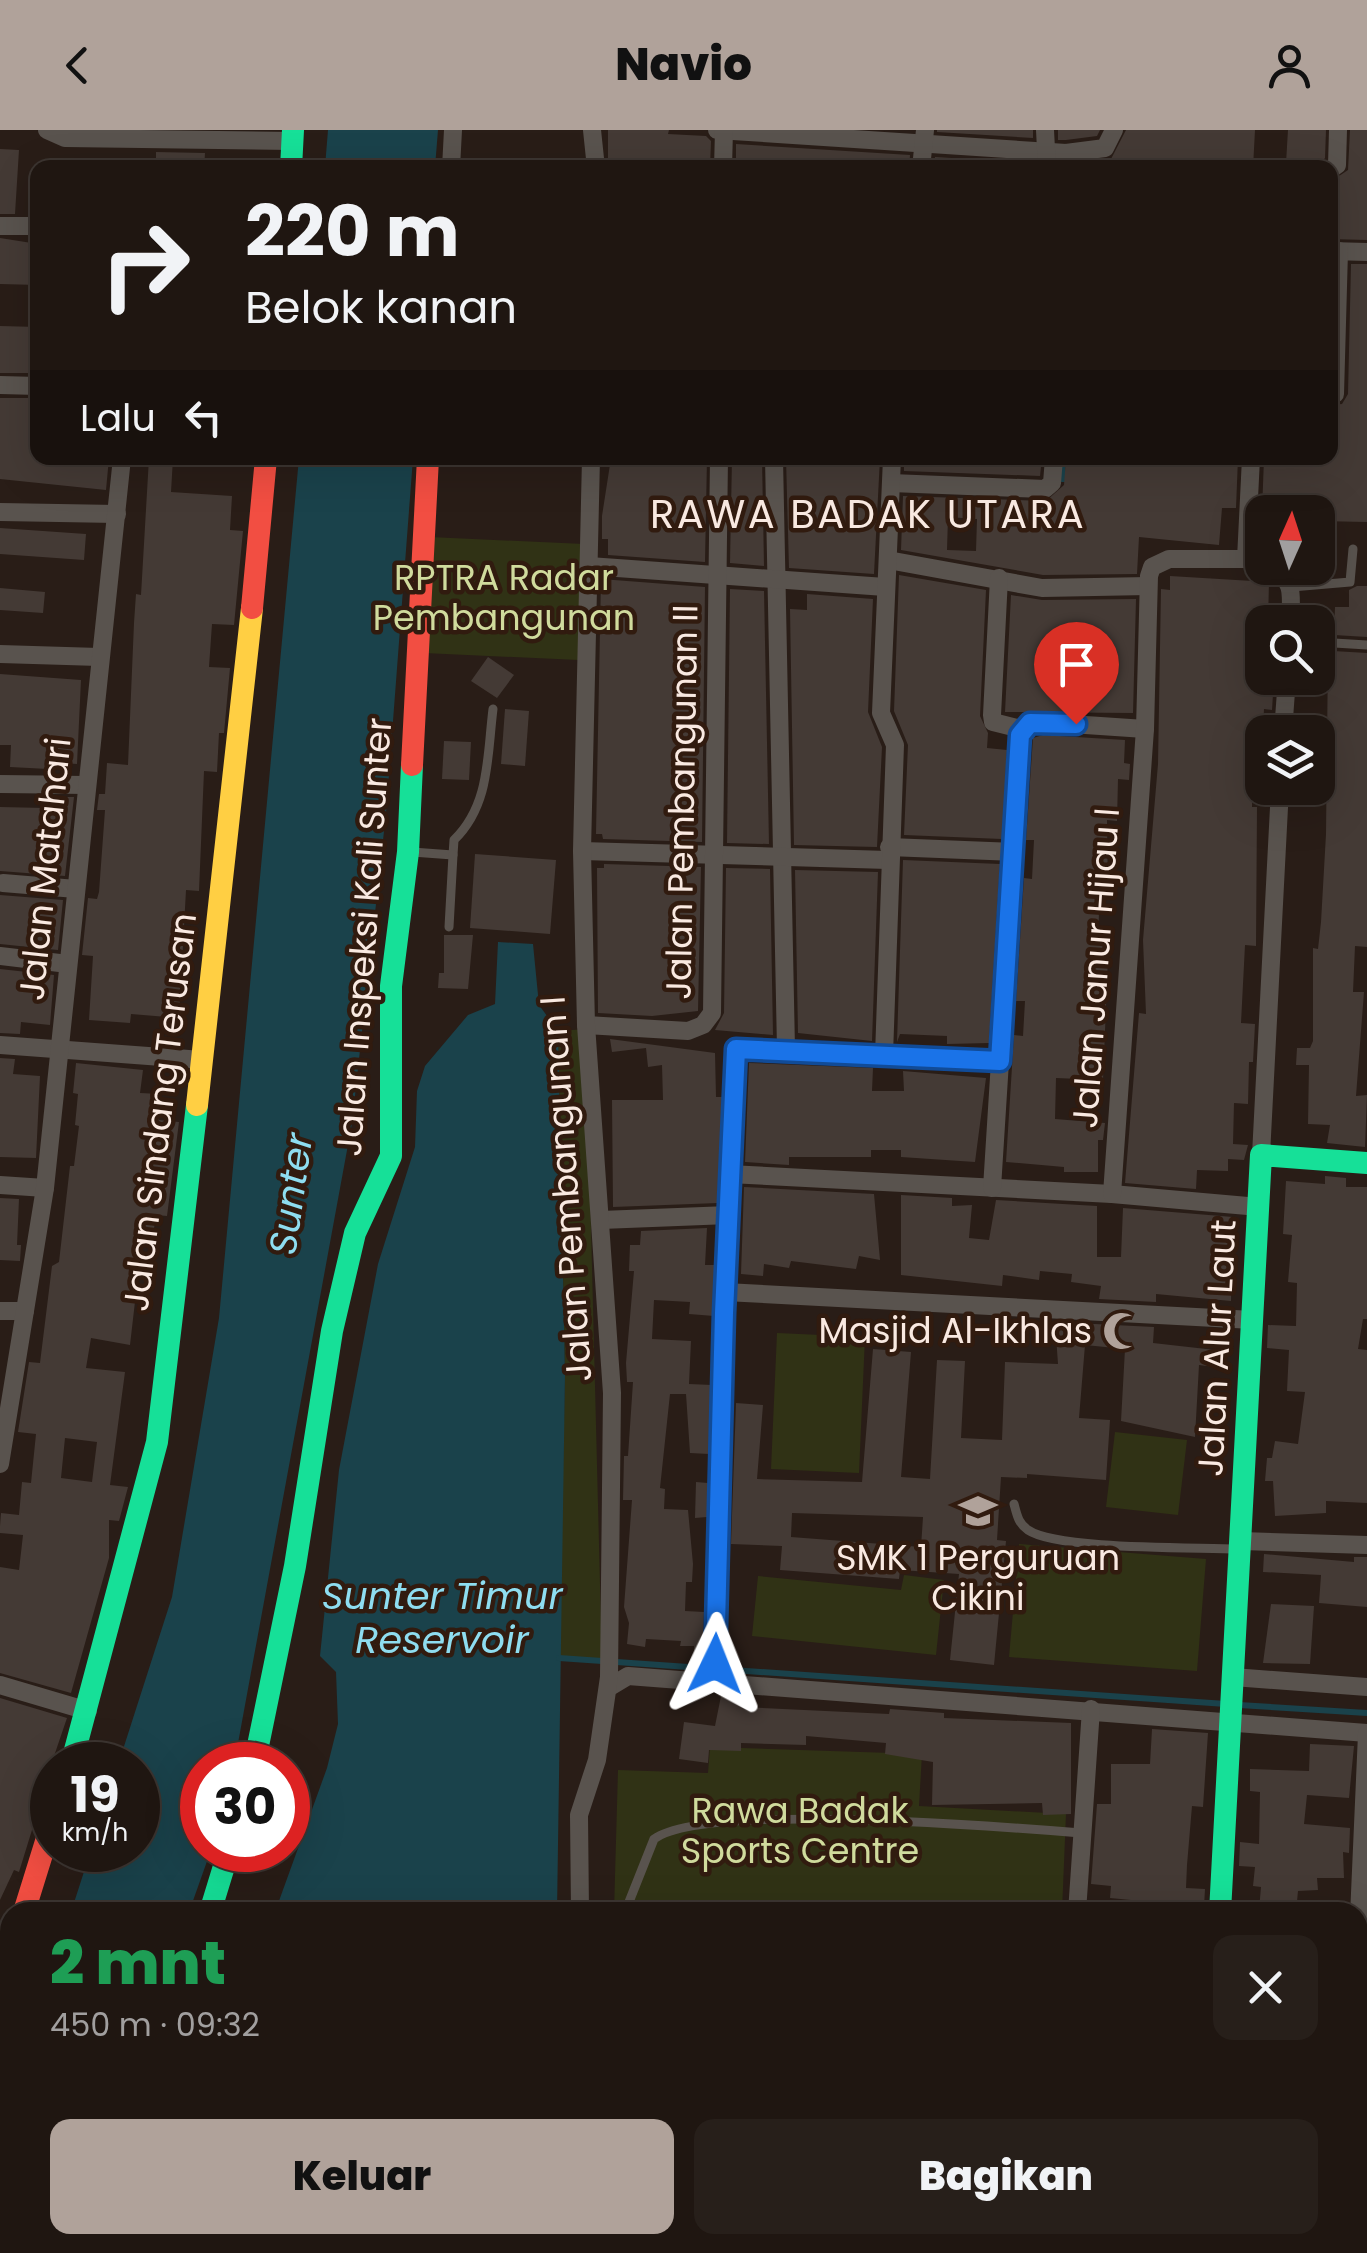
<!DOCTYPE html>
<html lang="id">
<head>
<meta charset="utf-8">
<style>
	:root { --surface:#1f1611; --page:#271f1a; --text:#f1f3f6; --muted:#a19f9f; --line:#3c3531; --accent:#b0a29a }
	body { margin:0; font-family:Poppins,sans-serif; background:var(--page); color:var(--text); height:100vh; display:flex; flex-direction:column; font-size:38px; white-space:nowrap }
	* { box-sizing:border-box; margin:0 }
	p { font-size:32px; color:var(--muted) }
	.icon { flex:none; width:55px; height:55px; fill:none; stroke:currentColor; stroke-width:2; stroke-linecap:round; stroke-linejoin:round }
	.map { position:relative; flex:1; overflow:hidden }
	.side { position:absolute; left:0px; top:1772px; width:1368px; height:352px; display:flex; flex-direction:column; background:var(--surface); border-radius:30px 30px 0 0; box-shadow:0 10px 40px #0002,0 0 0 2px var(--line) }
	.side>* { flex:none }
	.guide { position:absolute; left:30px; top:30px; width:1308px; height:305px; border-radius:20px; box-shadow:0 10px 40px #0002,0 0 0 2px var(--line); background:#1f1611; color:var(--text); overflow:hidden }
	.needle { width:65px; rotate:3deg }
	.tools { position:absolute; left:1245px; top:365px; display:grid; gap:20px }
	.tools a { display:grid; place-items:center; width:90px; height:90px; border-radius:20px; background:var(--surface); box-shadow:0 10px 40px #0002,0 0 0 2px var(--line); font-size:50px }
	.speed { position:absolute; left:30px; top:1612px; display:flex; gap:20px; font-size:50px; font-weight:700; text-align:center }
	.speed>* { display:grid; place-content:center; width:130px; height:130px; border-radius:50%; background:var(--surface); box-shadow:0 10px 40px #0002,0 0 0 2px var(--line); line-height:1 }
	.speed small { font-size:25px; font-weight:400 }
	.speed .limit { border:15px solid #d22; background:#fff; color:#111 }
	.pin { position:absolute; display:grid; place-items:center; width:85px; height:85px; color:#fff; margin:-102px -42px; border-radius:50% 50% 50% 0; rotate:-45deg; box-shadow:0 0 10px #0007 }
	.pin .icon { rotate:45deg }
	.me { position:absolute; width:110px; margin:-55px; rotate:2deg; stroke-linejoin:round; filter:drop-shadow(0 0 8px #0008) }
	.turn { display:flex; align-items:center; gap:35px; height:210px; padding:0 50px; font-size:45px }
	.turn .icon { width:130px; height:130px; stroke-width:2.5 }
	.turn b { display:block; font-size:70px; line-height:85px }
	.then { display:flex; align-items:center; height:95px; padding:0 50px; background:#0003; gap:20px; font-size:38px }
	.round { display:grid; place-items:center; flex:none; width:105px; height:105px; border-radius:20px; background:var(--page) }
	.headline { display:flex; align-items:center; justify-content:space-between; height:170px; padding:0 50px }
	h1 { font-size:60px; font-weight:800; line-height:75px; color:#1e9e55 }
	.primary-button { display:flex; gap:20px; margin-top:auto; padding:20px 50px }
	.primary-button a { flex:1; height:115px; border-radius:20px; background:var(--accent); color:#111; font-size:40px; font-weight:800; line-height:115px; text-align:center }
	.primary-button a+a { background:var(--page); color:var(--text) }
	header { display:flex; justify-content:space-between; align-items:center; height:130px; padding:0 50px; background:var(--accent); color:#111; font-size:45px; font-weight:800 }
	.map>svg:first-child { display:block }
	.green { fill:#303215 }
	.water { fill:#1a424b }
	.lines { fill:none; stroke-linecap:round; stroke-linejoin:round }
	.stream { stroke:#1a424b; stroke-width:6 }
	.building { fill:#443a35; fill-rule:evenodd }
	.lane { stroke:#59534e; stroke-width:9 }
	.street { stroke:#59534e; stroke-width:18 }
	.fast { stroke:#16e098; stroke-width:22 }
	.slow { stroke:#ffcf43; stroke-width:22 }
	.jam { stroke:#f24e42; stroke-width:22 }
	.route-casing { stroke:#114b97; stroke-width:25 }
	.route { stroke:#1a73e8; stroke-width:18 }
	.labels { text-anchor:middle; stroke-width:9; stroke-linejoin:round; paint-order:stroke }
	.park-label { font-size:35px; fill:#d0db9d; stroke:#311b0f }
	.street-label { font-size:35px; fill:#f9e9e1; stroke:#311b0f }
	.poi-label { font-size:35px; fill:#f9e9e1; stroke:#311b0f; text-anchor:end }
	.water-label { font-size:38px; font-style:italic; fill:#8eddf0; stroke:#311b0f }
	.quarter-label { font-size:40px; letter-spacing:2.5px; fill:#f9e9e1; stroke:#311b0f }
</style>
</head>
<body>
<header><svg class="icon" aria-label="back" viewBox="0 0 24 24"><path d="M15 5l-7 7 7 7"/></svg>Navio<svg class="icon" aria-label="person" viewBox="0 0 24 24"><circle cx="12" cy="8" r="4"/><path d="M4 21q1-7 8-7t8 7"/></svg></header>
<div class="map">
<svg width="1367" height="2123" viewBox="0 0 1367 2123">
	<rect width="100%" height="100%" fill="#291d17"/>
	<g class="green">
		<polygon points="430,407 584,414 579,530 424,523"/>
		<polygon points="586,899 602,1533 559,1528 565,1245 558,901"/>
		<polygon points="777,1203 865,1207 859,1343 771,1339"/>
		<polygon points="1115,1302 1187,1310 1178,1385 1106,1377"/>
		<polygon points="1019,1414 1206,1429 1197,1541 1009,1527"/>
		<polygon points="904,1445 944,1450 936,1525 752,1506 758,1446 901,1460"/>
		<polygon points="710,1617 922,1624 919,1676 1066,1684 1062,1782 614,1782 618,1640 708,1643"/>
		<rect x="606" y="2115" width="439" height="8"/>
	</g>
	<g class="water">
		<polygon points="328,0 438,0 435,37 325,37"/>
		<polygon points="299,328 413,328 386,683 352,993 234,1635 202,1635 202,1720 211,1720 189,1782 71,1782 91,1720 138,1720 138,1635 118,1635 172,1467 219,1188"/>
		<polygon points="498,812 533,814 539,875 558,901 565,1245 557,1782 275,1782 327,1638 338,1594 336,1542 320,1526 339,1340 378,1134 415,1017 417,961 425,936 468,885 495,874"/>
		<polygon points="10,1974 10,2115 73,2115 70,2123 0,2123 0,2005"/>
		<polygon points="156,2115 555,2115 555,2123 153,2123"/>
	</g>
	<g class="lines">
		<g class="stream">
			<polyline points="1063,328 1062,349 1069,349"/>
			<polyline points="559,1528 1226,1574"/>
			<polyline points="1239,1575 1367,1583"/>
		</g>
	</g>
	<g class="building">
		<polygon points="608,0 669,0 668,4 706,6 711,11 710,38 608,38"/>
		<polygon points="937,0 1033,0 1033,8 937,2"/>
		<polygon points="1058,0 1100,0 1097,6 1066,10 1058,10"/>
		<polygon points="1126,0 1255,0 1253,38 1059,38 1111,29"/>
		<polygon points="1288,0 1326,0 1325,28 1319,35 1286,33"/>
		<polygon points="1350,0 1367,0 1367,110 1330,109 1330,52 1348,40"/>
		<polygon points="736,14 910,25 909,38 736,38"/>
		<polygon points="0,19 19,20 15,84 0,84"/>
		<polygon points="156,22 205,23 204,38 156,38"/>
		<polygon points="935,27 1034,33 1034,38 934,38"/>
		<polygon points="0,108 38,114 38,155 0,154"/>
		<polygon points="1351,134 1367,134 1367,392 1318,391 1318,382 1262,382 1264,328 1330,328 1330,275 1342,274 1348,264"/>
		<polygon points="0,196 38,197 38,243 0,243"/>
		<polygon points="0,268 38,268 38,328 109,328 106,360 0,349"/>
		<polygon points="149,328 173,328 171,362 232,366 230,400 243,401 234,495 212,494 209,537 230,538 224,603 219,603 217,642 204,641 199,761 186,760 179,888 131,884 130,893 89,890 93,826 82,825 88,768 97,769 99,762 105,680 97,680 99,664 105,664 107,633 128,635 134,493 136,464 141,465"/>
		<polygon points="611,328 707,328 705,432 608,425 608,409 602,409 602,386"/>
		<polygon points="732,328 762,328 764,436 730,433"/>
		<polygon points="786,328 880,328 874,444 789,438"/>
		<polygon points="904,328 1042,328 1040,346 904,341"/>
		<path d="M1066,328H1238L1236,378H1222L1219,415L1139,407L1137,444L1043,445L901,420L903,366L1046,371L1064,355ZM948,387L977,389L976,421L947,420Z"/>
		<polygon points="0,398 86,404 84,430 0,424"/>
		<polygon points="899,445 986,460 980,586 988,603 987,618 1007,620 1002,709 904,705 908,615 894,581"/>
		<polygon points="1170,446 1269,452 1268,492 1262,492 1262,548 1274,548 1272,580 1264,579 1263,596 1255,596 1254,624 1262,625 1262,642 1253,642 1252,677 1257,677 1256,816 1245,815 1241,893 1255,894 1253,932 1249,932 1248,974 1234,973 1233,1014 1248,1015 1244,1030 1228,1029 1228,1041 1197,1040 1196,1059 1125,1053 1139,883 1146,884 1143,810 1158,634 1161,459 1170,460"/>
		<polygon points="601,449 705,457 702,712 603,709 602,704 596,704"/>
		<polygon points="1357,456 1367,456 1367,507 1334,505 1335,477 1349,477 1349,460"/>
		<polygon points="0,458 45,462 43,483 0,480"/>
		<polygon points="730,459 764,461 769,714 727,713"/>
		<polygon points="807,464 873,469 868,582 882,617 877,717 794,715 790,479 807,480"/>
		<polygon points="1011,465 1042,470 1136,469 1133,583 1005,582"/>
		<polygon points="1333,521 1367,523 1367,817 1355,816 1353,862 1364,862 1356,966 1367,965 1365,1017 1327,1013 1330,995 1308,994 1309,935 1296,935 1297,918 1310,918 1313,911 1313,818 1318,819 1321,792 1326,704 1328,523"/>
		<polygon points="488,527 514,545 497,568 471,551"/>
		<polygon points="0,544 81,550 77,634 49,632 48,639 10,637 11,615 0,615"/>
		<polygon points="505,579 529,581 525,636 501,634"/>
		<polygon points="1043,605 1125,610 1124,633 1130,634 1129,650 1118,649 1117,691 1107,690 1108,770 1104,769 1099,782 1098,811 1103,811 1102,827 1108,827 1103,950 1056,948 1055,989 1105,993 1103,1010 1098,1010 1098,1042 1064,1042 1064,1037 1006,1032 1014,905 1023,906 1025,871 1016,871 1024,748 1032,749 1034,710 1026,710 1033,608"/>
		<polygon points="444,611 471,612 469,650 442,649"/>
		<polygon points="45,667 74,667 65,746 0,741 0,677 45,678"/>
		<polygon points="475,724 556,730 550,804 470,798"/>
		<polygon points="903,730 1000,734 989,913 947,914 947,906 900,904 897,912"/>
		<polygon points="604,734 701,737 698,881 652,886 598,883 597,738 604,738"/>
		<polygon points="726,738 770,739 773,905 715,900 724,883"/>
		<polygon points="795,740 878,742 872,911 798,903"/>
		<polygon points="0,765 63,770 58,820 0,814"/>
		<polygon points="444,805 473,805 468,859 438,858 439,843 444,843"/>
		<polygon points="0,839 54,845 50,895 21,892 20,904 0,903"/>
		<polygon points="610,909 715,923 716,967 722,967 718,1073 613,1077 612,970 663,970 662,935 648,937 646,918 612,922"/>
		<polygon points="0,928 15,929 13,944 40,946 36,1028 0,1027"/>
		<path d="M76,933L143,940L140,963L160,964L159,990L179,992L167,1086L156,1085L152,1112L142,1111L130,1215L91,1208L86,1238L125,1242L110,1355L128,1357L119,1391L109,1390V1428L71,1563L0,1543V1437L19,1440L23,1405L0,1403V1396L1,1383L19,1385L22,1352L31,1353L36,1304L18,1302L29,1232L40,1233L52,1136L59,1132L70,1036H74L79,996L75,995L78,964L73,963ZM65,1308L97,1312L92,1352L61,1348Z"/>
		<polygon points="749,933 873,938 872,961 904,961 903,941 986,948 975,1032 901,1027 901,1020 871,1020 871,1027 789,1027 789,1035 745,1032"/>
		<polygon points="1325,1046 1346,1048 1346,1057 1367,1057 1367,1189 1363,1189 1358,1219 1367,1220 1367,1373 1326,1371 1326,1383 1275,1386 1273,1351 1265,1351 1267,1328 1272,1328 1275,1311 1298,1314 1305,1262 1287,1261 1289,1220 1267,1218 1268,1195 1296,1196 1297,1153 1288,1152 1292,1105 1283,1104 1286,1051 1325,1054"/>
		<polygon points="744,1057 874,1064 880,1130 859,1126 856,1139 791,1131 789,1138 764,1134 763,1146 741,1144"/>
		<polygon points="901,1065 952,1068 952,1076 972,1075 969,1108 989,1110 996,1070 1097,1076 1097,1127 1121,1127 1123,1078 1233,1087 1231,1171 1156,1164 1156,1172 1099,1169 1101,1156 1071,1152 1072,1144 1040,1141 1039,1150 1003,1145 1002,1156 901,1145"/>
		<polygon points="0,1068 19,1069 17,1115 21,1115 20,1131 0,1130"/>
		<polygon points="707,1098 705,1135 716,1135 714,1186 689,1184 690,1172 654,1170 652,1209 691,1211 689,1254 712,1255 709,1324 690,1323 686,1264 670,1264 660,1358 665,1359 664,1379 688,1380 693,1434 692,1452 686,1452 685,1481 704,1482 702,1524 694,1524 694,1516 680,1516 681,1511 646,1509 645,1517 627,1514 629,1493 624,1477 632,1370 623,1370 624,1326 628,1326 633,1252 627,1252 626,1233 634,1141 629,1141 630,1115 640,1115 641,1101"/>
		<path d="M1055,1192L1154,1197L1153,1213L1224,1221L1222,1238L1199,1235L1195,1307L1121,1291L1125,1219L1085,1215L1079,1288L1110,1290L1106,1350L1027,1344V1348L1001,1347L997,1410L1006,1411L994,1535L950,1530L959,1444L900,1440L899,1449L780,1440L782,1416L731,1414L736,1273L763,1275L757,1349L862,1352L873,1219L911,1222L901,1347L930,1349L937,1230L965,1231L961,1308L1002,1310L1005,1232L1058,1234ZM792,1383L923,1387L921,1417L791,1407Z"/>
		<polygon points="696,1352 708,1353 707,1387 695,1388"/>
		<polygon points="1264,1424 1354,1432 1354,1427 1367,1427 1367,1477 1319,1473 1321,1445 1263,1442"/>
		<polygon points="1271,1474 1314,1476 1310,1534 1263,1533"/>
		<polygon points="721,1566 743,1567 743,1577 889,1584 890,1579 944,1583 944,1588 1071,1593 1071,1684 1043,1685 1042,1673 932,1675 933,1632 885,1624 886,1613 806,1606 806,1615 741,1613 741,1621 709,1620 708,1633 679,1629 684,1592 715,1596"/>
		<polygon points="0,1568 67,1588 52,1632 52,1663 36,1687 19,1742 14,1740 0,1770"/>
		<polygon points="1152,1599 1208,1603 1203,1677 1192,1676 1187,1735 1186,1758 1205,1759 1204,1777 1110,1768 1111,1756 1091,1754 1097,1674 1111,1674 1111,1634 1150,1634"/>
		<polygon points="1310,1614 1354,1616 1349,1668 1307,1665 1304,1694 1350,1698 1349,1723 1343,1722 1344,1748 1317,1748 1318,1760 1298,1761 1296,1782 1259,1780 1261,1757 1253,1756 1255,1737 1239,1736 1240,1712 1259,1714 1260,1662 1250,1661 1250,1639 1309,1641"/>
	</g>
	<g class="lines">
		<g class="lane">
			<polyline points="1292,457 1350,452 1353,419"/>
			<polyline points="1318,512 1367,515"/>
			<path d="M412,722L453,725L454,710C490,675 487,627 493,579"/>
			<polyline points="449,797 453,725"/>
			<path d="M1014,1374C1017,1385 1018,1393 1028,1400C1057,1420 1196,1417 1237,1419"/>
			<path d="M625,1782L654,1709C704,1672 1007,1697 1082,1703"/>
			<polyline points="616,2115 618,2123"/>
			<polyline points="982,2123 984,2115"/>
		</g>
		<g class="street">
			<polyline points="47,0 65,8 292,11"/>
			<polyline points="592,0 596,38"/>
			<polyline points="717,0 1066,23 1105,18 1114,0"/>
			<polyline points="1045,0 1047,38"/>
			<polyline points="451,38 453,0"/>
			<polyline points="723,38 724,0"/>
			<polyline points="921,38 925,0"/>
			<polyline points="1330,40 1337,35 1338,0"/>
			<polyline points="0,96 38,96"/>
			<polyline points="1330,121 1367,122"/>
			<polyline points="0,255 38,256"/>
			<polyline points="1335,264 1339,121"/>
			<polyline points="774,328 786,919"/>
			<polyline points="1251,328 1246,429 1262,435"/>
			<polyline points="891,353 1045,359 1052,353 1054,328"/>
			<polyline points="0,382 117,384"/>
			<polyline points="888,430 1042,458 1148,456"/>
			<polyline points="589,436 885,457"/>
			<path d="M1270,438C1296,449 1291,468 1290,492"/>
			<polyline points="999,448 992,585 993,592 1021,599"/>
			<polyline points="0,524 99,527"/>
			<polyline points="1283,602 1287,548"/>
			<polyline points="0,654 87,655"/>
			<polyline points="889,717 1015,722"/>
			<polyline points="582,721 888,730"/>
			<polyline points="3,753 76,759"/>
			<polyline points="0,826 68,834"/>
			<polyline points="586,895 688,901 703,895 712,883 719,328"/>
			<polyline points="0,915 202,930"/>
			<polyline points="884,925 895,615 881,583 892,328"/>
			<polyline points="1261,1025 1280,658"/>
			<polyline points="729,1044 1112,1064 1259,1077"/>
			<polyline points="0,1055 45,1058"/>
			<polyline points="992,1058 1021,599 1041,592 1145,599"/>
			<polyline points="1112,1064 1145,599 1149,446 1152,437 1169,429 1246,429"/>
			<polyline points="601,1090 729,1085"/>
			<polyline points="725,1162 1253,1190"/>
			<polyline points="0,1181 25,1181"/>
			<polyline points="0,1334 45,1058 122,328"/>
			<polyline points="1242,1411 1367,1415"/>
			<polyline points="1233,1547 1367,1557"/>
			<polyline points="714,1551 736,919 1000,931"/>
			<polyline points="0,1555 88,1581"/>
			<polyline points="608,1558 628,1546 1367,1603"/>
			<polyline points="580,1782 579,1685 597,1630 609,1547 612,1263 586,895 582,721 591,328"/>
			<polyline points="1077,1782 1091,1579"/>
			<polyline points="1358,1809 1367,1604"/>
			<polyline points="1358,1934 1367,1935"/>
			<polyline points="1358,2039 1367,2039"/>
			<polyline points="582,2115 582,2123"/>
			<polyline points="1054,2123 1055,2115"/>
			<polyline points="1336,2123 1337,2115"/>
		</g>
		<g class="fast">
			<polyline points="291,38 293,0"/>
			<polyline points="71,1635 157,1312 197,975"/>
			<polyline points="254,1635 295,1436 332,1201 355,1103 391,1026 391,856 408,722 412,635"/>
			<polyline points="210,1782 229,1720"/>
			<polyline points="1220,1782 1261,1025 1367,1033"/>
			<polyline points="94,2123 97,2115"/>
		</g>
		<g class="slow">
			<polyline points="197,975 252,478"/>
			<polyline points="0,1858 10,1827"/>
			<polyline points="1202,2123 1203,2115"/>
		</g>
		<g class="jam">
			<polyline points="252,478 266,328"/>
			<polyline points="412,635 428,328"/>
			<polyline points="24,1782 52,1692"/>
		</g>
	</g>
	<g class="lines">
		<g class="route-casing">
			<polyline id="route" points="715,1534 724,1183 736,919 1000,931 1020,605 1030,593 1076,594"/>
		</g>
		<use href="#route" class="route"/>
	</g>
	<defs>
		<g id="mosque-bare" transform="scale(3)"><path d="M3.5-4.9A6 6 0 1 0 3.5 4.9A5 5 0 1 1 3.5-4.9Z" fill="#b0a29a" stroke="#311b0f" stroke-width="2.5" paint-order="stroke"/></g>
		<g id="school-bare" transform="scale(3)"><path d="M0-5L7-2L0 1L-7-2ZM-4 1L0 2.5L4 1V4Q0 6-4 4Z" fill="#b0a29a" stroke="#311b0f" stroke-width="2.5" paint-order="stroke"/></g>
	</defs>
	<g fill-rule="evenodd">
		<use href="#mosque-bare" x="1122" y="1201"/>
		<use href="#school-bare" x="978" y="1381"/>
	</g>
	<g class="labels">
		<g class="park-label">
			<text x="504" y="460">RPTRA Radar<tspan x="504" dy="40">Pembangunan</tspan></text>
			<text x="800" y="1693">Rawa Badak<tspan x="800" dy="40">Sports Centre</tspan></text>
		</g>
		<g class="street-label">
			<text transform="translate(682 672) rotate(-89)" y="12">Jalan Pembangunan II</text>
			<text transform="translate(45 739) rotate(-84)" y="12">Jalan Matahari</text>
			<text transform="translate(364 807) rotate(-86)" y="12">Jalan Inspeksi Kali Sunter</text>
			<text transform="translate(1096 838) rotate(-86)" y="12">Jalan Janur Hijau I</text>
			<text transform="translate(160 982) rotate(-83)" y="12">Jalan Sindang Terusan</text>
			<text transform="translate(566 1059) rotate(-94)" y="12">Jalan Pembangunan I</text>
			<text transform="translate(1217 1218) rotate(-87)" y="12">Jalan Alur Laut</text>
		</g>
		<g class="poi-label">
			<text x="1092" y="1213">Masjid Al-Ikhlas</text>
			<text x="978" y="1440" text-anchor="middle">SMK 1 Perguruan<tspan x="978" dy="40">Cikini</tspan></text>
		</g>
		<g class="water-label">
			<text transform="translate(291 1064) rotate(-82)" y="13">Sunter</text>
			<text x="442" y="1479">Sunter Timur<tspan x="442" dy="44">Reservoir</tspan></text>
		</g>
		<g class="quarter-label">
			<text x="868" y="398">RAWA BADAK UTARA</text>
		</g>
	</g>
</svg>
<div class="tools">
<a><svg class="needle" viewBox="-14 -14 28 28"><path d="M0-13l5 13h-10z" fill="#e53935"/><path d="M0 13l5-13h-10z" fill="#a19f9f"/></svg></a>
<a><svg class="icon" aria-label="search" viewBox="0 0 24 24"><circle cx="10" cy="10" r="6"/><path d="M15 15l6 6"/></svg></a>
<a><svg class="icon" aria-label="layers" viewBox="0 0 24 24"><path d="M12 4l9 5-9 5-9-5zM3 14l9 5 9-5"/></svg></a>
</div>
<div class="speed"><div>19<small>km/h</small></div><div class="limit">30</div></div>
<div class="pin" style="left:1076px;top:594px;background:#d93025"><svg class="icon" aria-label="arrive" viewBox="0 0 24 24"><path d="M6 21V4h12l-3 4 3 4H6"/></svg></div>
<svg class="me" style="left:715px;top:1534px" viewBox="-20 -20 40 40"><path d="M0-17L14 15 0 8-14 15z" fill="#1a73e8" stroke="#fff" stroke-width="4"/></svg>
<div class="guide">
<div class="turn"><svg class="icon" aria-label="right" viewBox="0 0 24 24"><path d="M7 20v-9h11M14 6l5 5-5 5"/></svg><div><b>220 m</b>Belok kanan</div></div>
<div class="then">Lalu<svg class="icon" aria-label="left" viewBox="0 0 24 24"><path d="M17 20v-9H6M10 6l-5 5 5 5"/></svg></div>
</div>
<section class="side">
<div class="headline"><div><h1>2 mnt</h1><p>450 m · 09:32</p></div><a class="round"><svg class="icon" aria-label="close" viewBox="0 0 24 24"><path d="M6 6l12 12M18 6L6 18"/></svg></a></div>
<div class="primary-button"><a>Keluar</a><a>Bagikan</a></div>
</section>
</div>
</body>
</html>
